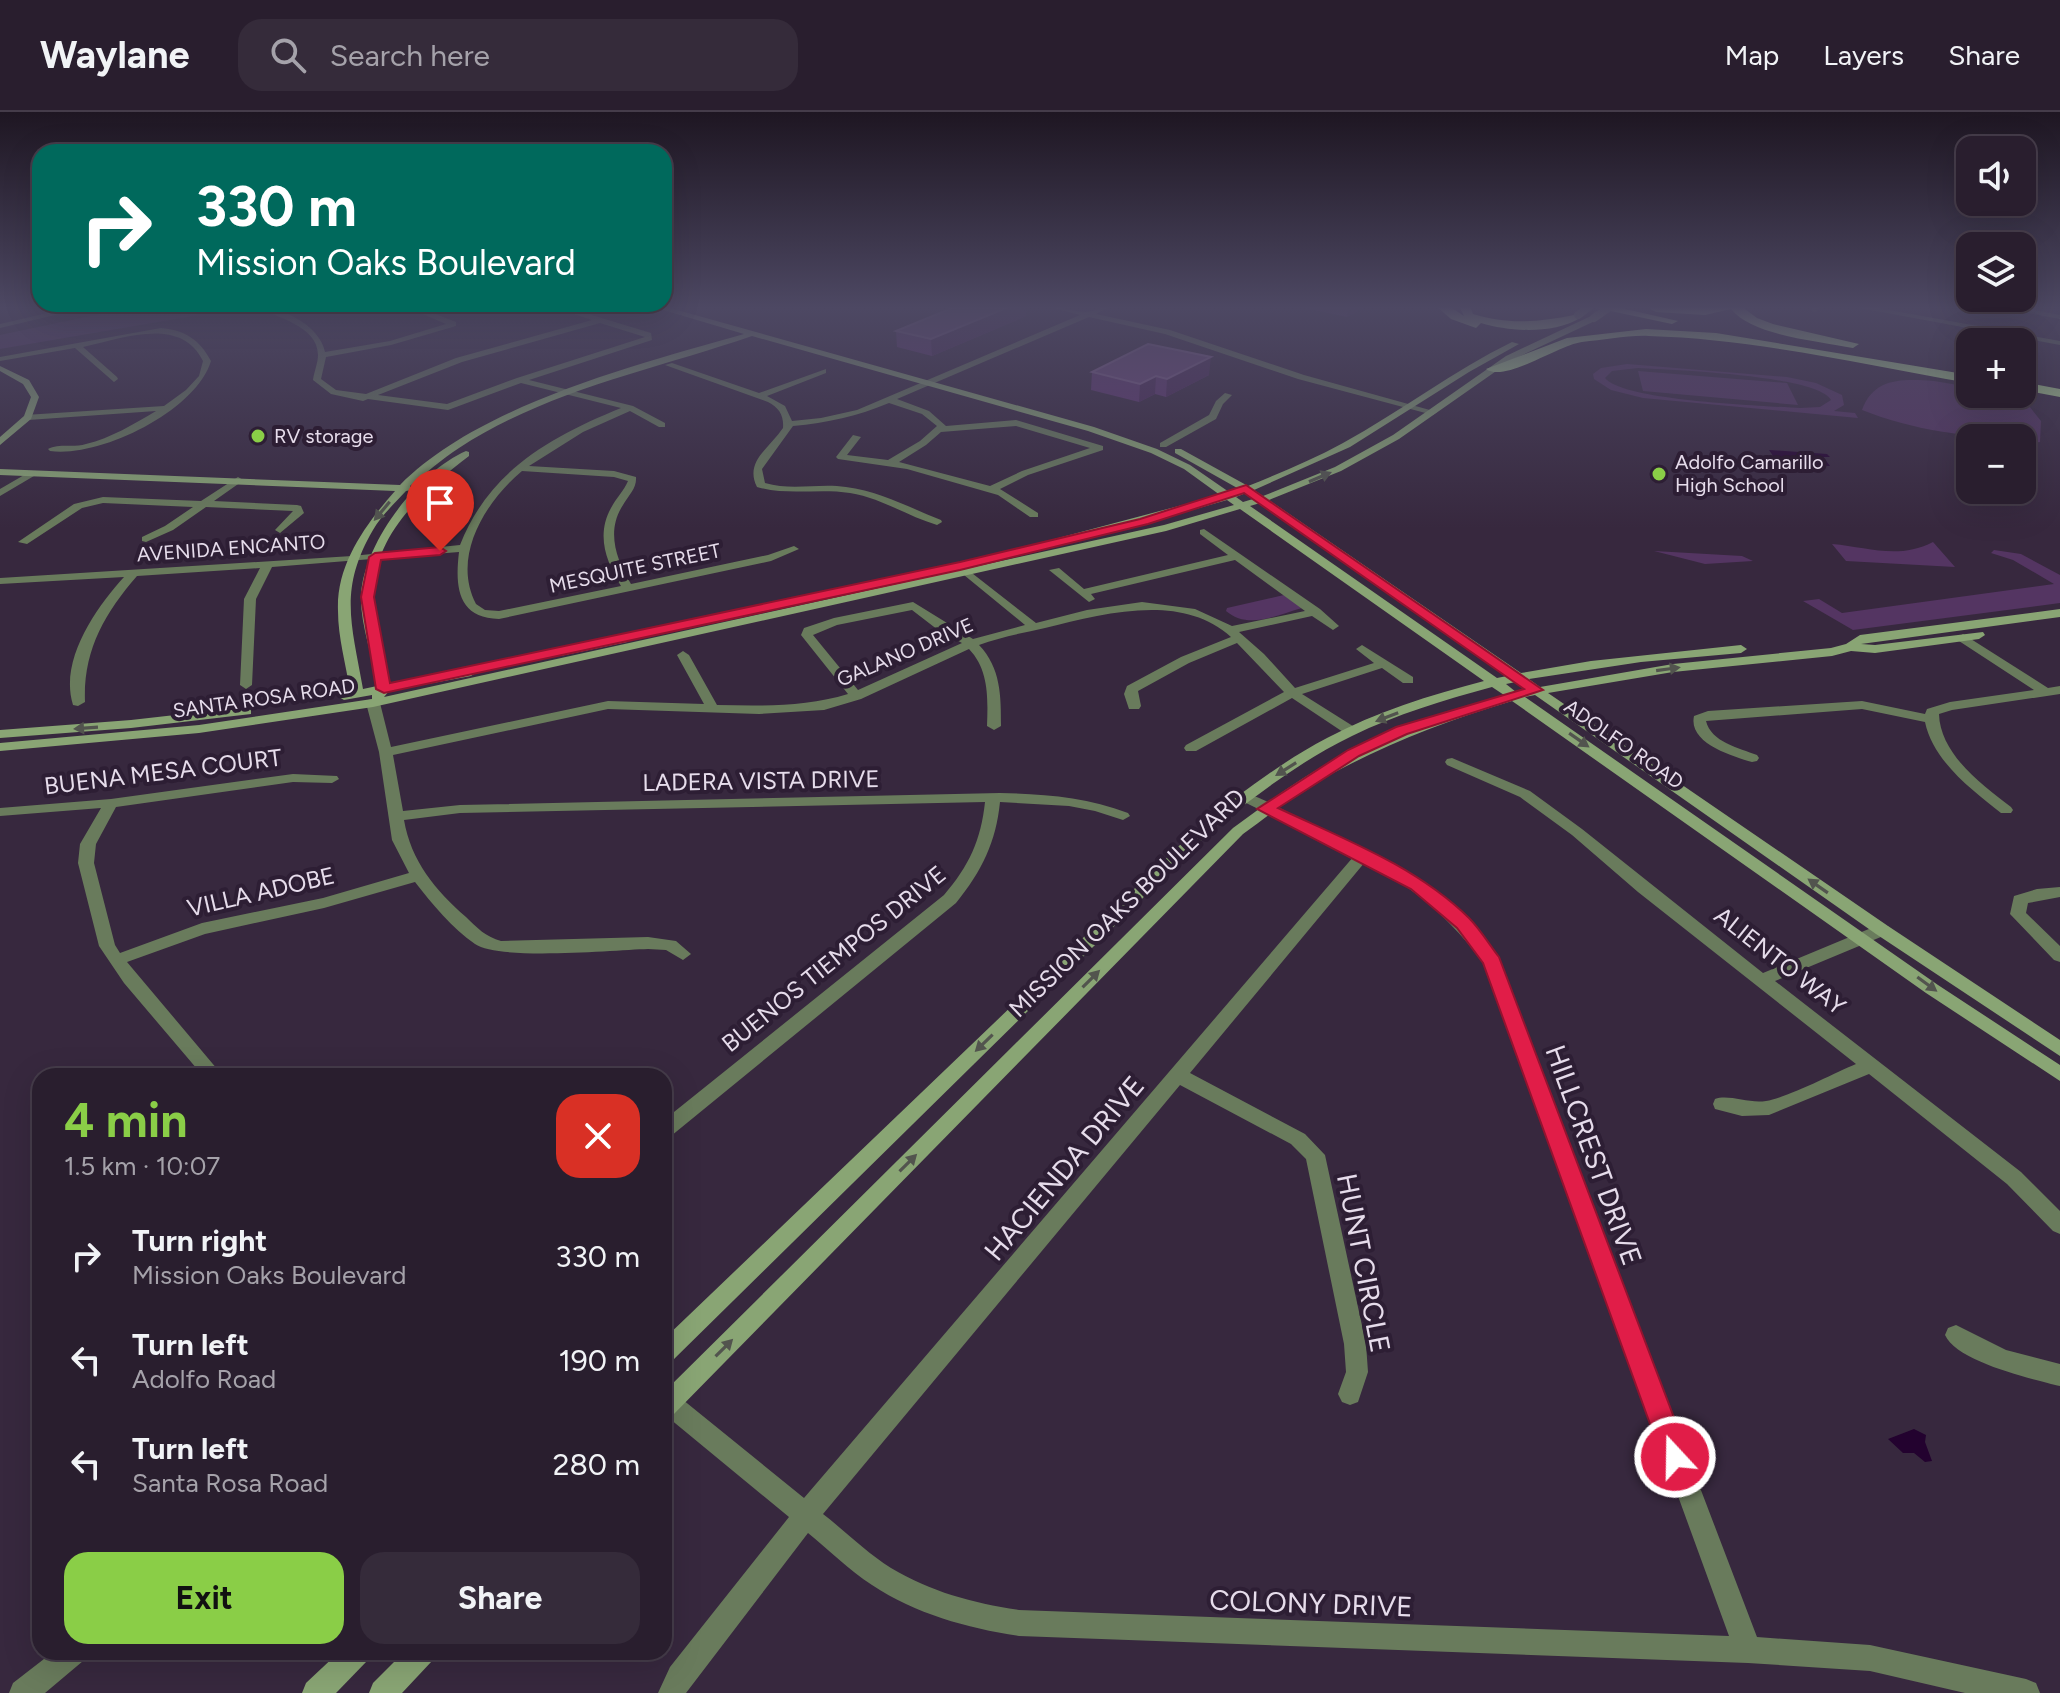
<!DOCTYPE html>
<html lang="en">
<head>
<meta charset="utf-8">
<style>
	:root { --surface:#291e2e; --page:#352b3a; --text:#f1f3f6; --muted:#a5a2aa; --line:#453c4a; --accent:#8ace47 }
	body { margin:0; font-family:Figtree,sans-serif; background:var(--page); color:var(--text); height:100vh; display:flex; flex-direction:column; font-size:30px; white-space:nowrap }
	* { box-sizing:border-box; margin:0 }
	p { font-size:26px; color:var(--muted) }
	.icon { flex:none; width:44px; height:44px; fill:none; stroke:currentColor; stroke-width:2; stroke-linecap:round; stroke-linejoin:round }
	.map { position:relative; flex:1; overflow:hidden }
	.drawer { position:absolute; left:32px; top:956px; width:640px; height:592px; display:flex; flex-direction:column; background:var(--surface); border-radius:24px; box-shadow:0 8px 32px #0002,0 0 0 2px var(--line) }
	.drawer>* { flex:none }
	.banner { position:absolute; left:32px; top:32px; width:640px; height:168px; border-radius:24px; box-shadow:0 8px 32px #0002,0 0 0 2px var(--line); background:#00695c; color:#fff; overflow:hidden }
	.buttons { position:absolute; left:1956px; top:24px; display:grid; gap:16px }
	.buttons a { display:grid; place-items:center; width:80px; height:80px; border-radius:16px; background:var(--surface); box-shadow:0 8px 32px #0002,0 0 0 2px var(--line); font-size:40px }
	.pin { position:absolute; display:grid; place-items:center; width:68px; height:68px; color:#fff; margin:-82px -34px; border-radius:50% 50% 50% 0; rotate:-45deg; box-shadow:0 0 8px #0007 }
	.pin .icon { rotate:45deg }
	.me { position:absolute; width:88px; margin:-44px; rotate:339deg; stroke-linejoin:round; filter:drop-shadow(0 0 6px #0008) }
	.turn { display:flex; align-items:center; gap:28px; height:168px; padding:0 32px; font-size:36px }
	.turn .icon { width:104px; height:104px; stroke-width:2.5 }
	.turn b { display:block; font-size:56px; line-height:68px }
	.round { display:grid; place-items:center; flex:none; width:84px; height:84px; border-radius:24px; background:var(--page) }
	.overview { display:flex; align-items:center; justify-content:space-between; height:136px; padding:0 32px }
	h1 { font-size:48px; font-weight:700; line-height:60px; color:var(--accent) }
	.button { display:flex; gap:16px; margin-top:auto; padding:16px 32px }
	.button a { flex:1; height:92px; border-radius:24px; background:var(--accent); color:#111; font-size:32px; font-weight:700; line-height:92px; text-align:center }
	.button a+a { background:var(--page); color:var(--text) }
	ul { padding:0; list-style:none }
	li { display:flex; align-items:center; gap:24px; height:104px; padding:0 32px }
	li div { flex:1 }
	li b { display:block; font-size:30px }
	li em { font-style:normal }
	header { display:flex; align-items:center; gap:48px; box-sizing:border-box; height:112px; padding:0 40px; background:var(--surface); border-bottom:2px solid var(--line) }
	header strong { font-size:38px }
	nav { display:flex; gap:44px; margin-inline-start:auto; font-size:28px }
	.search { width:560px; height:72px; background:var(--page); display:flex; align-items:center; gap:20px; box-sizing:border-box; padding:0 28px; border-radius:24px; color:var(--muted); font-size:30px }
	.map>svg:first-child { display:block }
	.green { fill:#543562; fill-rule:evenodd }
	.water { fill:#23022f }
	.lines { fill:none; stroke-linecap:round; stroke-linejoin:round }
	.street { fill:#697b5c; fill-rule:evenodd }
	.secondary { fill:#89a574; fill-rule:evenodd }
	.highway { fill:#b8e496; fill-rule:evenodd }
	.secondary-bridge { stroke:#89a574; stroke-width:8 }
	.wall { fill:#603671 }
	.shaded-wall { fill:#4a2957 }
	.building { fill:#6e487e; stroke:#815f8f; stroke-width:2 }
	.oneway { fill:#52544e }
	.route { fill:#e11d48; stroke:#92132f; stroke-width:2 }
	.poi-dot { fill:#8ace47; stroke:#2d1e34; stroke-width:3 }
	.labels { text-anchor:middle; stroke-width:8; stroke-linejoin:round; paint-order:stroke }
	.far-poi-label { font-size:20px; fill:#e6dceb; stroke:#2d1e34; text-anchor:start }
	.far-street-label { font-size:20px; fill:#e6dceb; stroke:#2d1e34 }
	.street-label { font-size:24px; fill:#e6dceb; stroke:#2d1e34 }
	.near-street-label { font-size:28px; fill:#e6dceb; stroke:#2d1e34 }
</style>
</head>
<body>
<header>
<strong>Waylane</strong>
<div class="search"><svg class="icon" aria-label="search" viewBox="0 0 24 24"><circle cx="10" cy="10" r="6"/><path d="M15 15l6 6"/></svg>Search here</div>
<nav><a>Map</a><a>Layers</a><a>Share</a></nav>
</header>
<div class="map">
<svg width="2060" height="1581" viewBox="0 0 2060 1581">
	<rect width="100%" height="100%" fill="#37283e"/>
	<g class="green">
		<polygon points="138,194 176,194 199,203 0,237 0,223"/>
		<path d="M1627,252L1787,265L1816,271L1842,283L1844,293L1834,299L1855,301L1858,306L1643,286L1611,278L1594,267L1593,262L1601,256ZM1638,256C1672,258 1817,263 1831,288L1820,295L1800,296C1766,294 1623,289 1605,266L1612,259Z"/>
		<polygon points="1638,259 1787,271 1798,293 1643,279"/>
		<path d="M1934,269L1970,275V282L2022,285L2041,309L2040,330L2022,332V326C1969,326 1912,318 1862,298C1874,265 1903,267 1934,269Z"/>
		<path d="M1933,430L1955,455L1846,449L1832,432C1868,435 1898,448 1933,430Z"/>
		<polygon points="1994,438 2021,442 2060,463 2060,491 1853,518 1803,489 1819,487 1842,501 2054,472 2013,448 1991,441"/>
		<polygon points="1654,439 1742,444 1753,449 1705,452"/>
		<path d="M1284,483L1302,496C1277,503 1248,518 1226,499L1227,496Z"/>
	</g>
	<g class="water">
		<polygon points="1769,338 1827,342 1830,345 1823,345 1830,354 1778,351"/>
		<polygon points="1914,1317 1926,1323 1925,1330 1932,1349 1925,1350 1914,1341 1903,1341 1888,1327"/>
	</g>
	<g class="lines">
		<g class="street">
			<polygon points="78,194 93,194 0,216 0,212"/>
			<path d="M255,194C280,194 320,213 325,240L390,229L446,212L404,194H415L456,210V214L391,233L326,245L321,267L336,278L366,282L456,246L592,208L550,194H562L651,221L652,228L529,268L633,294L665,311V315H659L630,299L583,320L529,354L614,359L636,365C637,376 629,383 623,393C606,419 616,447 631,472L768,443L794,434L799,437L771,449L499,507C457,506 455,474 459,440L272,455L256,487L252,573L246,577L240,573L244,487L260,456L137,464C104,502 83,539 85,590L78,594L73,593C59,548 96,496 124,465L0,472V466L352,444L460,433C489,359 550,325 621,296L521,271L448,298L368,287L363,289L331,282L313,268C314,260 318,251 318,243C318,213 274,205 255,194ZM600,211L645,225L517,266L447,292L378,283L462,250ZM522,359L614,365L628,369C624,379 616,386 611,396C596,423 606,450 621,474L499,499L485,498L476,492C451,444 486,389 522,359Z"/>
			<path d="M1046,194C1059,194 1073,200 1086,200C1094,200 1102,194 1111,194L1096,202L1170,218L1304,263L1437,300L1433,303L1298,267L1165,222L1089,205L897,287L929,299L946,314L1016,308L1103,334V338L1028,363L1000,377L1038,401V405H1030L998,383L907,357L838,347L836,345L853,323L861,325L847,343L888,348L920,329L937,314L922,302L889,291C858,304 827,311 793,314L762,357L765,371C792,379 819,371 846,375C880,379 910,396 941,408L942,410L937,413C907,404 881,386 850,381C819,376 788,384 757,375C744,349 770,336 783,316C784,303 779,296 768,290L665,253L672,251L759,281L826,257V261L767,284L785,294L792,309L821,306L857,298L1080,203ZM1016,314L1090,336L1022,359L990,374L899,350L926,333L941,320Z"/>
			<polygon points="1813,194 1820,194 1815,200 1811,198"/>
			<polygon points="1849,194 1867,194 2060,229 2060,233"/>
			<polygon points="1992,194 2011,194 2060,203 2060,207"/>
			<path d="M161,216C185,218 200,228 211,249C196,299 100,346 50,339L48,337C59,331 74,336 86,332C111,326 134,312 156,299L28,308L25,307V303L164,294L186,278L199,264L203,249C180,203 122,227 83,235L117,265L118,267L114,270L75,236L0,249V245Z"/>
			<polygon points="1225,281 1232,283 1223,292 1216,307 1166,335 1160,335 1160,331 1209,303 1216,289"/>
			<polygon points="31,359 39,361 0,384 0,377"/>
			<polygon points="238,365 243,368 241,370 214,389 297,393 301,394 304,401 280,421 275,418 293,399 206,395 173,418 146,430 142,429 142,425 165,414 193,395 103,391 82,396 27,432 18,430 74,392 103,385 201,389"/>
			<path d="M1204,417L1320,497L1339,514L1333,518L1312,504L1239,520L1264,542L1295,576L1374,551L1356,537L1362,533L1413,565V571H1403L1382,556L1302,582L1356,616V622H1346L1292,586L1196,639H1186L1184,636L1186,633L1284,580L1237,531L1189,551L1138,579L1141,594L1139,597H1129L1124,582L1127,574L1181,545L1231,525C1181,480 1104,502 1045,516C1023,521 1000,525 979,533C1001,556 1001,584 1001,614L994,618L987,614C988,586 989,558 969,537L861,587L824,598L759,602L608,597L393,643L403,699L460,693L1000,681C1044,682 1086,685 1128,701L1130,704L1123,708L1095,699L1069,694L1000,690C996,730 982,759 956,791L671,1024L664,1027V1008L944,783C969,754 981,728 985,690L460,701L404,708C411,749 435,778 466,805C477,816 486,825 501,829L648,825L676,829L691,842L683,848L666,838L648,837C614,838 499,849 475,832C452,816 432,792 415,770L324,796L205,822L127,850L223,964H203L124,871L99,834L78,751L80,732L101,696L0,704V696L111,687L293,662L337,664L339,667L332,671L293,670L116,695L96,732L94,751L115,833L120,841L202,811L323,786L409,761L392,728L379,640L366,591L368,588L373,587L380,591L391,635L608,589L704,592L677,543L683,539L689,543L717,593C761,594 806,595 848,582L801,523L804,516L834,506L913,490L973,527L1025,513L964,463L962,461L968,458L1036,511L1087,498L1142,490L1195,497L1232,514L1305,499L1235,448L1091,482L1095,487L1089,490L1049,458L1059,456L1084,477L1228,443L1200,422V418ZM912,498L938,518L962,531L858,578L813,523L837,513Z"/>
			<path d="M1963,522L2048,576L2060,574V582L1952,598L1939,602C1940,642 1982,673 2011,695L2013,698L2011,701H2001C1972,678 1933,649 1925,610L1862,597L1706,609C1711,630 1739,636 1757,643L1759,646L1757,649L1752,650C1732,644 1688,631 1694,604L1708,599L1862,589L1925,602L1927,597L1950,590L2034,578L1959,529L1957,526Z"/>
			<path d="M1452,646L1530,679L1582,717L1763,861L1876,814H1888L1890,818L1888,822L1775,869L2021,1060L2060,1099V1122L2053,1119L2007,1072L1869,962L1769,1003L1742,1004L1715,997L1713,992L1715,987C1729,982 1749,992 1766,989C1789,985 1832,962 1856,952L1638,780L1572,723L1520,685L1447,653L1445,650L1447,647Z"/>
			<path d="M1245,681C1266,687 1286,700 1306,709C1387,748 1441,773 1498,846L1757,1525L1870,1533L2026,1567L2036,1571L2040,1581H1965L1870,1559L1748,1551L1019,1524C967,1516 916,1502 872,1473C849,1458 829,1438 808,1421L686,1581H658L670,1555L789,1405L664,1302V1276L672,1279L804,1386L1354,744L1240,688L1238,685L1240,682ZM1365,750C1414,775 1452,808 1484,852L1729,1524L1019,1498C973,1491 931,1480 891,1456C867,1441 845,1419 823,1402L1180,973L1291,1032L1306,1047L1344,1232L1346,1260L1338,1282L1342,1290L1350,1293L1358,1290L1368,1260L1366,1232L1325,1043L1305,1022L1190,961Z"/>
			<polygon points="2060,775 2060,785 2028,791 2026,801 2060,834 2060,850 2054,848 2010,802 2014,784 2037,777"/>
			<path d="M1956,1213L2006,1238L2060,1252V1274C2032,1267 1957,1250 1945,1223L1948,1216Z"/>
			<polygon points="53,1540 87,1540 83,1549 45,1581 9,1581 13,1571"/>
		</g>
		<g class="secondary">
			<path d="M650,194H663L1094,315L1157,337L1190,353L1229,380L1239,377L1175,341V337H1181L1248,374C1280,361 1312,348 1343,331C1401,299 1453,259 1512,230L1519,232L1469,260L1350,335L1254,378L1263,384L1335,355L1393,323L1506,244L1591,204H1597V208L1512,248L1399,327L1341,359L1269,388L1521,561L1591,549L1741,533L1747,537L1741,541L1641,550L1529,567L1540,575L1673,552L1831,536L1846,532L1860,523L2060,497V505L1861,532L1875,533L1983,520L1985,523L1979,527L1875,541L1851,539L1832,544L1673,560L1548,581L1888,814L2060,928V944L1876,822L1535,583L1525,585L1938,873L2060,953V969L1926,881L1512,589C1442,610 1377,635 1314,672C1289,686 1266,706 1243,722L672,1304L664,1307V1280L1233,716C1255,700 1276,684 1299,669C1361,628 1433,604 1504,583L1492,575C1444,588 1397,602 1352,624C1302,648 1258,682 1214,716L672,1249L664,1252V1227L1204,710C1243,680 1283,649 1327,626C1376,600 1430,583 1484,569L1240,397L1166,419L373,595L199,621L0,639V631L199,613L372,587V583L344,588L337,584L350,579C346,552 338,526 338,499C336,452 366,412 395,379L0,363V357L400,373C479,293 638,252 744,222ZM752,224L1088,319L1151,341L1184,357L1220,383L1017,437V441L1140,413L1227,388L1234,393L1164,413L384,585L389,579L471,564L477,560L471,556L390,572C385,543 373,515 373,487C372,423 423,379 469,344V340L466,339C418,360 364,430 361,483C360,513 373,544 377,574L363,577C352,513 338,478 373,418C381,404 395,391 406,379L411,378L410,374C426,361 442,347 459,336C548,278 653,258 752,224ZM1246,381L1253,387L1243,390L1236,385ZM1260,391L1507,564L1497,566L1250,394ZM1516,570L1526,577L1516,580L1506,572Z"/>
			<polygon points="0,254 29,268 39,285 31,307 0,333 0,325 24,304 31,285 23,272 0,259"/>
			<polygon points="623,523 629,527 627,530 560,544 554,540 560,536"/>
			<polygon points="246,595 251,596 251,602 131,616 0,626 0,618 131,608"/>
			<polygon points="339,1540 371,1540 367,1549 336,1581 302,1581 306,1571"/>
			<polygon points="404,1540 436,1540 432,1549 402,1581 369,1581 373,1571"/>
		</g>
		<g class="highway">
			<path d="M1436,194H1449L1464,204L1459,194H1470L1473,202C1508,213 1539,210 1574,203L1580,206C1554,222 1510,220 1481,211L1476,216L1451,207Z"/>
			<polygon points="1587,194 1612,194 1678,209 1672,212"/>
			<path d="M1713,194H1741L1757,206L1773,212L1859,232L1853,236C1820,229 1752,224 1731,197L1705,203L1656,200L1650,197L1653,194Z"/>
			<path d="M1646,217L1716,221L1970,263V271C1864,253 1757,227 1649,224C1628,223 1604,228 1582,230C1558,233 1505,271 1486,257L1567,226Z"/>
			<polygon points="2022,270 2060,277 2060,285 2022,278"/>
		</g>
		<g class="secondary-bridge">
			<polyline points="1578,203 1590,194"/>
			<polyline points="1594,206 1611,194"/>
		</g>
	</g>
	<g class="wall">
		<polygon points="1295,194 1368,194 1347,205"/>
		<polygon points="1026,204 932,244 897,235 896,219"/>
		<polygon points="1092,260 1209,263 1166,285 1155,282 1139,290 1091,278"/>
	</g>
	<g class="shaded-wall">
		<polygon points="1011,194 1026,194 1026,204 932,244 931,227"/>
		<polygon points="1349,194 1368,194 1347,205"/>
		<polygon points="1211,245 1209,263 1166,285 1167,267"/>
		<polygon points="1156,264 1155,282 1139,290 1140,272"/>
	</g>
	<g class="building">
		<polygon points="957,194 1011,194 931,227 896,219"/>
		<polygon points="1148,232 1211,245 1167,267 1156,264 1140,272 1092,260"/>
	</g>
	<defs><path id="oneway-solid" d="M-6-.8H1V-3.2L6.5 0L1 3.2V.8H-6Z" transform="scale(2)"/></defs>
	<g class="oneway">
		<use href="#oneway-solid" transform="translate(1320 365) rotate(-23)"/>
		<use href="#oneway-solid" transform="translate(382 399) rotate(130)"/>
		<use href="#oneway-solid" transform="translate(1668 557) rotate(-8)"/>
		<use href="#oneway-solid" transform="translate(1387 605) rotate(159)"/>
		<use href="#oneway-solid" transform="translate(86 616) rotate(176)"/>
		<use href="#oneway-solid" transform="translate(1579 628) rotate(35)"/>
		<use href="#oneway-solid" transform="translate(1286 657) rotate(148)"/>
		<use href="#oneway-solid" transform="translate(1818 774) rotate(-145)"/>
		<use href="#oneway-solid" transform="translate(1091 867) rotate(-45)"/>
		<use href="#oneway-solid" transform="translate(1927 872) rotate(36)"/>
		<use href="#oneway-solid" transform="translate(984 931) rotate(136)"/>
		<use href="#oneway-solid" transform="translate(908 1051) rotate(-45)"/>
		<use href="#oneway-solid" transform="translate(724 1236) rotate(-45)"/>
	</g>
	<linearGradient id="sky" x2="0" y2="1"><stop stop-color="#1e1622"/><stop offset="0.47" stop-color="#4d4863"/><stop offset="1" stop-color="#4d4863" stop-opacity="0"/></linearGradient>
	<rect width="2060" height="416" fill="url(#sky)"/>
	<path class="route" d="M1246,373L1543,578L1407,622L1359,644L1278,696C1344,727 1416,754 1469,806C1480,817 1489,832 1499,845L1689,1345L1685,1355L1675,1359L1666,1355L1662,1345L1483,851L1457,816L1411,777L1257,697L1348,638L1396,615L1524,577L1244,381L1148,412L960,458L384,581L376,577L361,485L369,445L375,441L440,435L446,439L440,443L381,448L374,485L390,571L960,450L1140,407Z"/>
	<g class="poi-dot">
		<circle cx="258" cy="324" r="8"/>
		<circle cx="1659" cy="362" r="8"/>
	</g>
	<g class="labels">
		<g class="far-poi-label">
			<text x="274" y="331">RV storage</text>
			<text x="1675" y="357">Adolfo Camarillo<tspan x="1675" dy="23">High School</tspan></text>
		</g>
		<g class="far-street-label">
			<text transform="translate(231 436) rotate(-4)" y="7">AVENIDA ENCANTO</text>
			<text transform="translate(635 456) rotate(-12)" y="7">MESQUITE STREET</text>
			<text transform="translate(905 540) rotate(-23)" y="7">GALANO DRIVE</text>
			<text transform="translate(264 586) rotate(-8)" y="7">SANTA ROSA ROAD</text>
			<text transform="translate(1624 632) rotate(35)" y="7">ADOLFO ROAD</text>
		</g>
		<g class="street-label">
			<text transform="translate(163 660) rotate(-7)" y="8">BUENA MESA COURT</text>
			<text transform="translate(761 669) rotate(-1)" y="8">LADERA VISTA DRIVE</text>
			<text transform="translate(261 780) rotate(-13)" y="8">VILLA ADOBE</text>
			<text transform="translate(1127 791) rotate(-44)" y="8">MISSION OAKS BOULEVARD</text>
			<text transform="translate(834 847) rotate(-39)" y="8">BUENOS TIEMPOS DRIVE</text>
			<text transform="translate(1780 849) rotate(38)" y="8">ALIENTO WAY</text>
		</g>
		<g class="near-street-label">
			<text transform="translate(1594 1043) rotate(70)" y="10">HILLCREST DRIVE</text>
			<text transform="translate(1064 1056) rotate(-50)" y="10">HACIENDA DRIVE</text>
			<text transform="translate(1364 1151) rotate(79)" y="10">HUNT CIRCLE</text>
			<text transform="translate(1311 1491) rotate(2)" y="10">COLONY DRIVE</text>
		</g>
	</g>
</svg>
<div class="buttons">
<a><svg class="icon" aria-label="sound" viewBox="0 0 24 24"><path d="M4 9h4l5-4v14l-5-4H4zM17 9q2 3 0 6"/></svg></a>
<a><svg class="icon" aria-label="layers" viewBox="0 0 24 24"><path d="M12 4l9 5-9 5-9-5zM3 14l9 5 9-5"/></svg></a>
<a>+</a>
<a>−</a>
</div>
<div class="pin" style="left:440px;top:439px;background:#d93025"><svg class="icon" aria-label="arrive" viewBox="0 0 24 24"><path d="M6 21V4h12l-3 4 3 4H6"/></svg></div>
<svg class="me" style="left:1675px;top:1345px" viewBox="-20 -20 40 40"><circle r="17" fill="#e11d48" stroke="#fff" stroke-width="3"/><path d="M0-11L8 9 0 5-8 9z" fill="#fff"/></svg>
<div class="banner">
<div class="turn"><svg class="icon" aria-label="right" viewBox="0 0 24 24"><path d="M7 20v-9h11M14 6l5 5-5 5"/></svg><div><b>330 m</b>Mission Oaks Boulevard</div></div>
</div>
<section class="drawer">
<div class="overview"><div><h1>4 min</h1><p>1.5 km · 10:07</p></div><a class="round" style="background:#d93025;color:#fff"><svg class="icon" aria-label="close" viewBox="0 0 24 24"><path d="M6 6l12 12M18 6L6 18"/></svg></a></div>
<ul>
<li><svg class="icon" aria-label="right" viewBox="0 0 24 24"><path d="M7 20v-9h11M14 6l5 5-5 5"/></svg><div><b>Turn right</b><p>Mission Oaks Boulevard</p></div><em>330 m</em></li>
<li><svg class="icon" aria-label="left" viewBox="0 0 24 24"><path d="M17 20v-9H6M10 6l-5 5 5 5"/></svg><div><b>Turn left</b><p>Adolfo Road</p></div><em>190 m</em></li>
<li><svg class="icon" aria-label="left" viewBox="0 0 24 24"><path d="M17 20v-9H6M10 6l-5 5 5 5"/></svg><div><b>Turn left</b><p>Santa Rosa Road</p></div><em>280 m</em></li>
</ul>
<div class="button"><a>Exit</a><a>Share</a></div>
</section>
</div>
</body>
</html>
